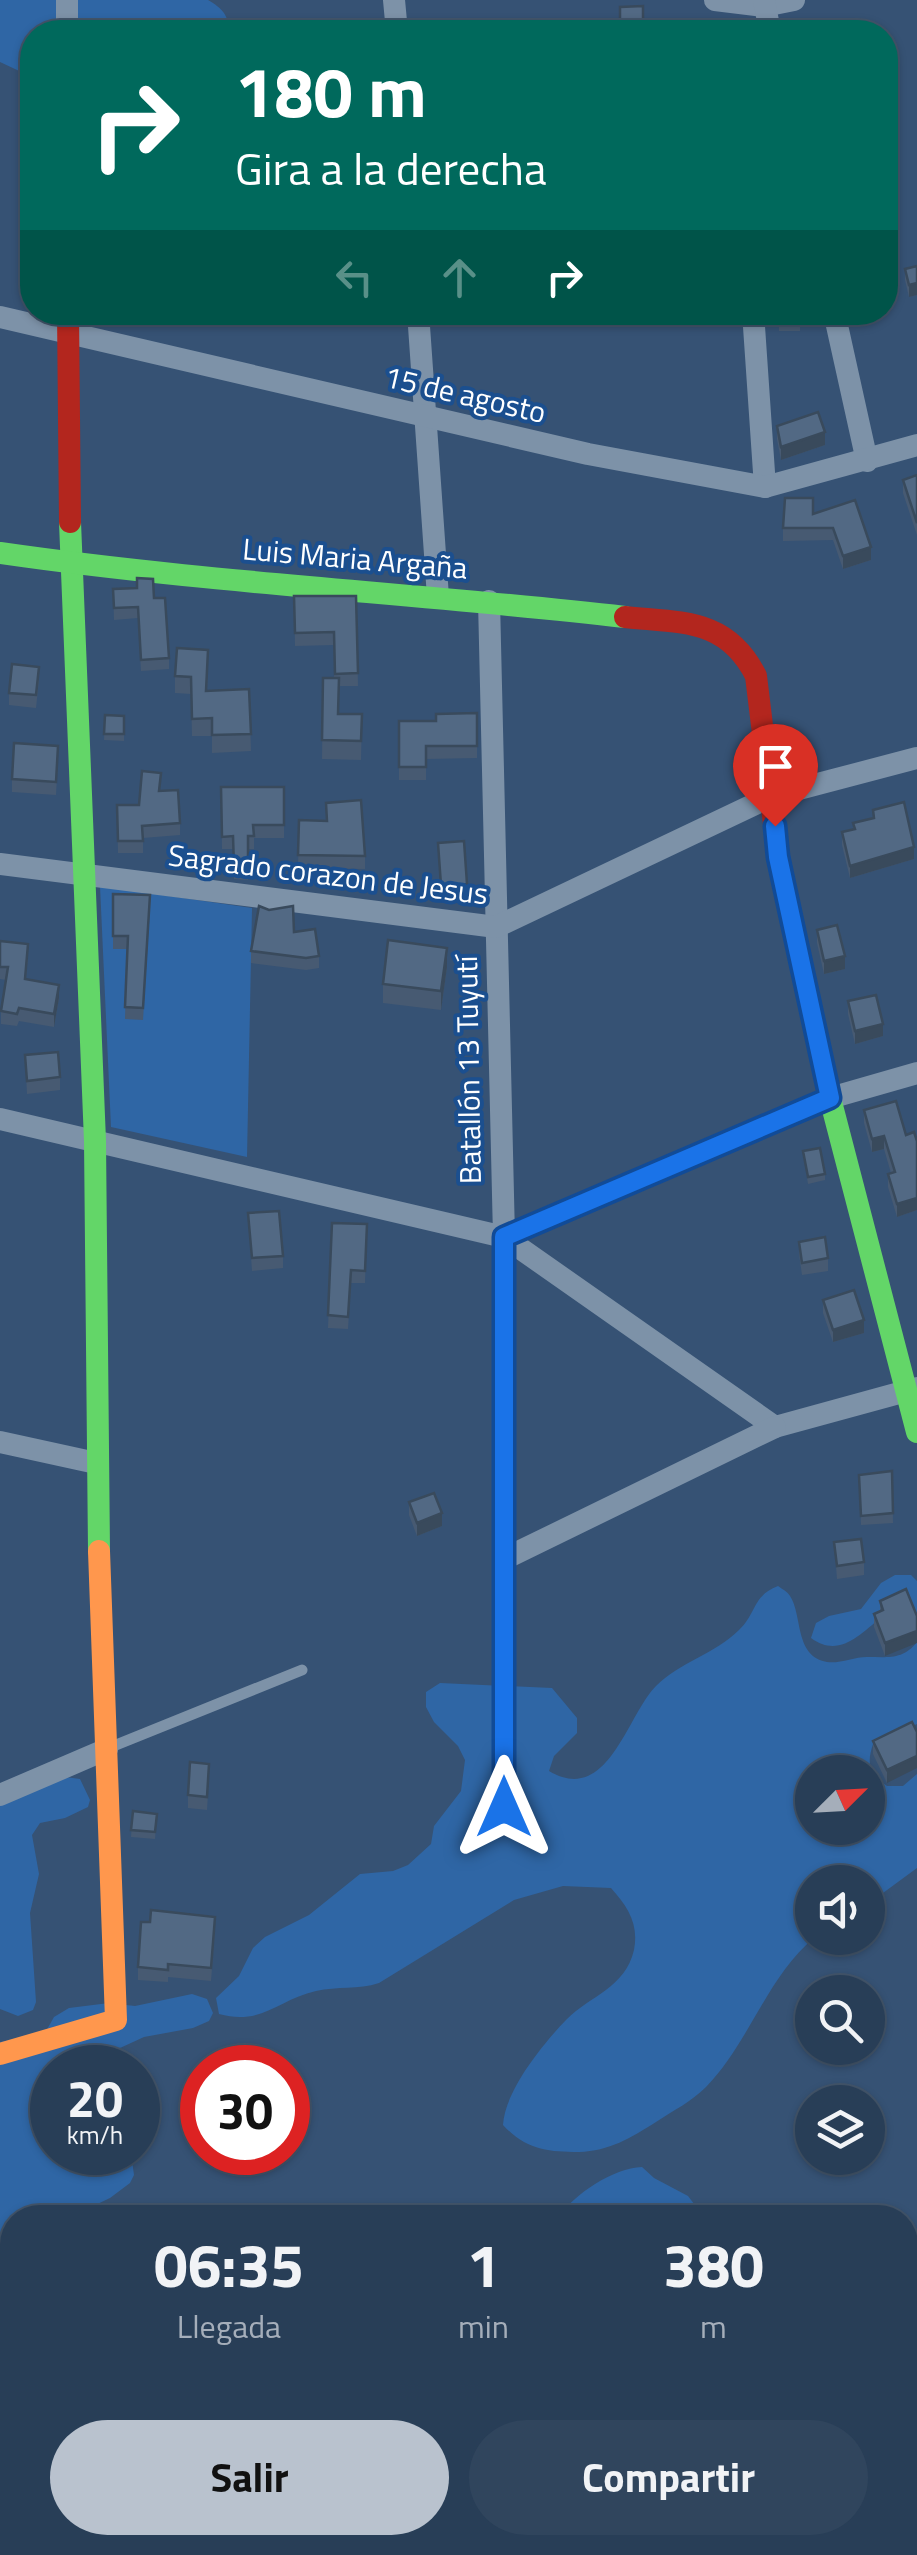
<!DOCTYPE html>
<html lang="es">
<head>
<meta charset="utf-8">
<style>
	:root { --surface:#283e57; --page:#30455d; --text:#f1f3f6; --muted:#a5aeba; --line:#44576d; --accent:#b9c2ce }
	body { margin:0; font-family:"Titillium Web",sans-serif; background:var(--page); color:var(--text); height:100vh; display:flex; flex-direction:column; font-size:38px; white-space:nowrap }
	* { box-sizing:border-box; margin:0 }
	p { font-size:32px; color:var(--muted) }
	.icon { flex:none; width:55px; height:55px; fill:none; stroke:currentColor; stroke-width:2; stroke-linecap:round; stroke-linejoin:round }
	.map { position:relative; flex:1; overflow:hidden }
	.side { position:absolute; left:0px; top:2205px; width:918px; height:350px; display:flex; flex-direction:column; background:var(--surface); border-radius:40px 40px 0 0; box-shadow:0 2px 8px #0004,0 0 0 2px var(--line) }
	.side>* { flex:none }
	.guide { position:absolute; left:20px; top:20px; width:878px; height:305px; border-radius:40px; box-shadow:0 2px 8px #0004,0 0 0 2px var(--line); background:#00695c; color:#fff; overflow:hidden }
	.needle { width:65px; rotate:66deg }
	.buttons { position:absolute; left:795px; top:1755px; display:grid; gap:20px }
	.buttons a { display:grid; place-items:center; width:90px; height:90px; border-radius:50%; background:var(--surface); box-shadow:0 2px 8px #0004,0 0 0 2px var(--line); font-size:50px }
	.speed { position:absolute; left:30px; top:2045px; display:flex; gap:20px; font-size:50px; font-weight:700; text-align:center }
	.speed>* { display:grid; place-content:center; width:130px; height:130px; border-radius:50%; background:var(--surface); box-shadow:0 2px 8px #0004,0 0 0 2px var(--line); line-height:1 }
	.speed small { font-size:25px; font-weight:400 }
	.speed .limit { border:15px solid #d22; background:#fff; color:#111 }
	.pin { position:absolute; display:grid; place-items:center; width:85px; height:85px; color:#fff; margin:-102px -42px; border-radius:50% 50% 50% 0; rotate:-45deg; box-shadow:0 0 10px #0007 }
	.pin .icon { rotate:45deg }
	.me { position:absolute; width:110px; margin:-55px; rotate:0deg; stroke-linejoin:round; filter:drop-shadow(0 0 8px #0008) }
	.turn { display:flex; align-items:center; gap:35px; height:210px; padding:0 50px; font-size:45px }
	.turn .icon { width:130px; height:130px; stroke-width:2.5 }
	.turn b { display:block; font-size:70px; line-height:85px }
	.lanes { display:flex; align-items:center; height:95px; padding:0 50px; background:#0003; justify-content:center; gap:50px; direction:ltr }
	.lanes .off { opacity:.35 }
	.eta { display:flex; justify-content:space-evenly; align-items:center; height:170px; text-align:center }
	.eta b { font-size:60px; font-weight:700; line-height:70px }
	.action { display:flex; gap:20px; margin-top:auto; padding:20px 50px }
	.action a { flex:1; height:115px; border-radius:60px; background:var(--accent); color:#111; font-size:40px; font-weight:700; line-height:115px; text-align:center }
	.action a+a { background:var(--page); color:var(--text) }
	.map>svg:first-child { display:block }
	.green { fill:#2f66a5; fill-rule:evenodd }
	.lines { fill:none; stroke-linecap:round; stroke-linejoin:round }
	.lane { stroke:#7d92a8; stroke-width:11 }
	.street { stroke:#7d92a8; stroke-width:22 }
	.fast { stroke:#63d668; stroke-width:22 }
	.slow { stroke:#ff974d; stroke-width:22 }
	.jam { stroke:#b3261e; stroke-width:22 }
	.wall { fill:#475a72 }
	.shaded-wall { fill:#394a5c }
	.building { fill:#526984; stroke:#394a5c; stroke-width:2.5 }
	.route-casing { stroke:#114b97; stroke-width:25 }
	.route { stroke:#1a73e8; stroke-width:18 }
	.labels { text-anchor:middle; stroke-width:8; stroke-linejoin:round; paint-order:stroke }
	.street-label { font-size:30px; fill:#fff; stroke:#1b4f8f }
</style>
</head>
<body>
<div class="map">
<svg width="917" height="2555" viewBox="0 0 917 2555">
	<rect width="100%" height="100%" fill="#365274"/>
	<g class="green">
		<path d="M0,0H208C222,8 230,16 228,32H32V77L0,62Z"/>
		<polygon points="100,886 252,908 247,1157 111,1127"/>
		<path d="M895,1575H911L917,1581V1620L880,1618C859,1636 838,1658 811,1638L816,1623L829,1616L861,1609L881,1583Z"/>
		<path d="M778,1586C782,1589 787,1591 790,1596C803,1616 794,1656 827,1662C839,1664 854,1657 867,1657C888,1657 903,1660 917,1642V1724L873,1744C866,1765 870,1773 887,1786H903L917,1774V1868L868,1904V1882H812L814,1938C767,1977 749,2043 706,2087C691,2102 674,2110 656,2122C631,2138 609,2151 579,2152C548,2152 526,2150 503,2125C505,2091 542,2045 566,2020C591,1995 625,1988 634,1950C639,1924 628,1907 611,1888L563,1886L514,1900L379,1983C358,1990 337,1986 316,1991C279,1999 262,2026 219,2014L216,1998L239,1976L253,1948L265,1937L309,1915L360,1874L393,1871L408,1865L431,1844L434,1826L461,1791L465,1760L458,1746L434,1722L426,1707V1692L440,1683L552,1688L577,1718V1733L554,1756L549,1771C608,1806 627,1715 656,1686C680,1662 715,1654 739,1630C757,1613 752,1596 778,1586ZM812,1772H868V1828H812Z"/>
		<polygon points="50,1775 80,1779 90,1800 88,1807 65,1818 40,1823 32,1835 39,1874 30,1913 36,2002 33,2010 18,2016 0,2009 0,1790"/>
		<polygon points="192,1994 207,1999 213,2013 209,2021 193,2028 144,2037 96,2059 85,2067 52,2068 52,2152 131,2153 134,2175 130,2183 110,2198 89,2208 45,2207 25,2217 12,2218 12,2224 0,2233 0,2042 45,2033 54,2017 69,2008 109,2003 135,2006"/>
		<path d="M642,2167L654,2178L688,2196L704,2217H558C575,2194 613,2168 642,2167Z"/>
		<polygon points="340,2543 562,2543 562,2555 335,2555"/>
	</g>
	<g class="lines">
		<polyline class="lane" points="111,1747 302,1670"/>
		<g class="street">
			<polyline points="67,0 67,32"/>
			<polyline points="394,0 397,32"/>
			<polyline points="715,0 764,6 794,0"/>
			<polyline points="764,0 770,32"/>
			<polyline points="418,312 438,597"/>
			<polyline points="753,312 765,487"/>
			<polyline points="834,312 867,461"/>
			<polyline points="0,317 588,454 765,487 917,445"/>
			<polyline points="489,601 504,1237 504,1807"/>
			<polyline points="0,864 496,927 772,796 917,758"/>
			<polyline points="0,1119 504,1237 775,1427 917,1388"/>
			<polyline points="504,1237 830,1098 917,1073"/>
			<polyline points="0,1442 96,1463"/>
			<polyline points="504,1559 775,1427"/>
			<polyline points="0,1795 107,1749"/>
			<polyline points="905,2264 917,2262"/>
			<polyline points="591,2542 592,2555"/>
			<polyline points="824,2542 826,2555"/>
		</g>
		<g class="fast">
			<polyline points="70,522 95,1141 99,1551"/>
			<path d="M0,553C207,583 417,593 625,617"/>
			<polyline points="811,1012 830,1098 917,1432"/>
		</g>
		<polyline class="slow" points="0,2054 116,2020 99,1551"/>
		<g class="jam">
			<polyline points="68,312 70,522"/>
			<path d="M625,617C682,623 727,618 756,676L778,857L811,1012"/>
		</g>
	</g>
	<g class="wall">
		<polygon points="917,266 917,295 909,297 905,280 905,269"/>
		<rect x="779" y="312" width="21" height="19"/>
		<polygon points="777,426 825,445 781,460 777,439"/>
		<polygon points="917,475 917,535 903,493 903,480"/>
		<polygon points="855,500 871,560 843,569 833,540 783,541 783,528 813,514"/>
		<polygon points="113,589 154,598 169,658 169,669 141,671 138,618 114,620"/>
		<polygon points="294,596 356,596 358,686 339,686 338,714 362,714 361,760 322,759 323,678 334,678 334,645 295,646"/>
		<polygon points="208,667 207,691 249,689 251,751 212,753 212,736 192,736 191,694 175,693 175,676"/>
		<polygon points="39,680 36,708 9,705 9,693"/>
		<polygon points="477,713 477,758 426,759 426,780 399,780 399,721 436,721"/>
		<polygon points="105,715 124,716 124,741 104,740"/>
		<polygon points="58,758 56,795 12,792 12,779"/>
		<polygon points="221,787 284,787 284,838 254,838 254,849 248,849 248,880 234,879 233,849 222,849"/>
		<polygon points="160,791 180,823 180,835 143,838 143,853 118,853 117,805 139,805"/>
		<polygon points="873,810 914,859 850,878 842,845 842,832 853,830 853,823 873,818"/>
		<polygon points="299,820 365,856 365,869 298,868"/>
		<polygon points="438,843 467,884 467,896 441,898"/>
		<polygon points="113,894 150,908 143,1020 125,1019 127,949 113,949"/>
		<polygon points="817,930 845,969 824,974 817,943"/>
		<polygon points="294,932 319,956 319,968 306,970 251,963 251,951"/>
		<polygon points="0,941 28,957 26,979 59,998 54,1027 19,1021 17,1026 1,1024 1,1011 6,980 0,979"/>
		<polygon points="447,967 441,1010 383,1003 383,984"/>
		<polygon points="848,1001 883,1036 855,1044 848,1014"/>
		<polygon points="25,1055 60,1077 60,1090 27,1094"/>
		<polygon points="864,1110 917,1141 917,1210 897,1217 888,1187 888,1174 891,1173 884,1149 872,1152 864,1123"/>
		<polygon points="803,1151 825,1174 825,1180 808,1184"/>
		<polygon points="248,1213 283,1256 283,1268 252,1271"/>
		<polygon points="332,1223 367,1224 365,1283 351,1283 348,1329 328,1328"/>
		<polygon points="799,1242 828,1258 828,1271 802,1275 799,1254"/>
		<polygon points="823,1300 864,1333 833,1342 823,1313"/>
		<polygon points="892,1471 893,1523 861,1525 859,1475"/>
		<polygon points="409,1502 442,1526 417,1536 409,1515"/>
		<polygon points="834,1542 864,1562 864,1575 837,1579"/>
		<polygon points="906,1589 885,1656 874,1627 874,1614 880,1611 880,1601"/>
		<polygon points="917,1732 887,1783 873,1754 873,1741"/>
		<polygon points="209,1777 207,1810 188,1808 188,1795"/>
		<polygon points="133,1811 157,1814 155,1839 131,1837"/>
		<polygon points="215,1930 211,1981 168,1977 168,1982 138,1980 138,1967"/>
		<polygon points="917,2303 917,2344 905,2345 905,2305"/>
		<polygon points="917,2516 917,2555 895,2555 894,2542 905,2542"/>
	</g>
	<g class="shaded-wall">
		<polygon points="894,271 894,283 885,286 885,273"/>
		<polygon points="917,283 917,295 909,297 909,285"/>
		<polygon points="825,432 825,445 781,460 781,447"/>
		<polygon points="871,547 871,560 843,569 843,556"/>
		<polygon points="914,847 914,859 850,878 850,866"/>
		<polygon points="447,948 447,967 441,1010 441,991"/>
		<polygon points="845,956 845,969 824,974 824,961"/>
		<polygon points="59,985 59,998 54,1027 54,1014"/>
		<polygon points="883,1024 883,1036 855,1044 855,1031"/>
		<polygon points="884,1136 884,1149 872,1152 872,1139"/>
		<polygon points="917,1198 917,1210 897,1217 897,1204"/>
		<polygon points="864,1320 864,1333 833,1342 833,1330"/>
		<polygon points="442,1513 442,1526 417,1536 417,1523"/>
		<polygon points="917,1631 917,1643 885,1656 885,1643"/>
		<polygon points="917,1756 917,1768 887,1783 887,1770"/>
	</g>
	<g class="building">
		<polygon points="643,6 643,32 650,32 627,32 627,27 620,27 620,7"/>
		<rect x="503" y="22" width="23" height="10"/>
		<polygon points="888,248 894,271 885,273 885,249"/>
		<polygon points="917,266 917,283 909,285 905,269"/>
		<rect x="779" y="312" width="21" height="6"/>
		<polygon points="818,412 825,432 781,447 777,426"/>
		<polygon points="917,475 917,523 903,480"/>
		<polygon points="785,498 813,498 813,514 855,500 871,547 843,556 833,528 783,528"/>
		<polygon points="137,578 153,579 154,598 165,598 169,658 141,660 138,607 114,608 113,589 137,588"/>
		<polygon points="294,596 356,596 358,673 335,674 334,632 295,633"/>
		<polygon points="177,648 208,650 206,691 249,689 251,734 212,735 212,718 192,719 191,677 175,676"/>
		<polygon points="12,664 39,667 36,695 9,693"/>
		<polygon points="323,678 339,678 338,714 362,714 361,741 322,740"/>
		<polygon points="477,713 477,746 426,746 426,767 399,767 399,721 436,721 436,714"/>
		<polygon points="105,715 124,716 124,734 104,734"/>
		<polygon points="14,743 58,746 56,782 12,779"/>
		<polygon points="142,771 161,773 159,791 178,790 180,823 142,826 143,841 118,841 117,805 139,805"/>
		<polygon points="221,787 284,787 284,825 253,825 254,836 248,836 248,868 234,866 233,836 222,837"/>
		<polygon points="361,800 365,856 298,855 299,820 327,821 326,803"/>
		<polygon points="904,802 914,847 850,866 842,832 855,829 853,823 874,818 873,810"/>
		<polygon points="464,841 467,884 441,885 438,843"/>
		<polygon points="113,894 150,895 143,1008 125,1007 128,936 113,936"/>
		<polygon points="259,906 269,910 293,906 294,932 315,929 319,956 306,958 251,951"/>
		<polygon points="837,925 845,956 824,961 817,930"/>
		<polygon points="388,940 447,948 441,991 383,984"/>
		<polygon points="0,941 28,944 25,979 59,985 54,1014 19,1008 17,1014 1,1011 8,967 0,967"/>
		<polygon points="876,995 883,1024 855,1031 848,1001"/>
		<polygon points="58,1052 60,1077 27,1081 25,1055"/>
		<polygon points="896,1101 906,1135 914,1132 917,1141 917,1198 897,1204 888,1174 895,1172 884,1136 872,1139 864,1110"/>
		<polygon points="820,1148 825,1174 808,1177 803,1151"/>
		<polygon points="279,1211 283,1256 252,1258 248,1213"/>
		<polygon points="332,1223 367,1224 365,1271 351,1270 348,1317 328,1315"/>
		<polygon points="825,1237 828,1258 802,1263 799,1242"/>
		<polygon points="854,1290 864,1320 833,1330 823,1300"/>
		<polygon points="892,1471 893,1513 861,1516 859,1475"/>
		<polygon points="434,1493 442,1513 417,1523 409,1502"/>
		<polygon points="861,1539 864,1562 837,1566 834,1542"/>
		<polygon points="906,1589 917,1616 917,1631 885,1643 874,1614 883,1610 880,1601"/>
		<polygon points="912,1722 917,1732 917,1756 887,1770 873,1741"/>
		<polygon points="190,1762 209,1764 207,1797 188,1795"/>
		<polygon points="133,1811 157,1814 155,1832 131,1830"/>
		<polygon points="151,1910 215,1917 211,1968 168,1964 168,1970 138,1967 141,1922 150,1922"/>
		<polygon points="917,2303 917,2331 905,2333 905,2305"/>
		<polygon points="917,2516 917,2545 896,2547 895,2542 905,2542 905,2517"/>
		<polygon points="642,2542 666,2542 667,2553 643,2555"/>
		<polygon points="748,2542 785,2542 787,2555 749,2555"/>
	</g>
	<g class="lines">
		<g class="route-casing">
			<polyline id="route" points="504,1807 504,1237 830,1098 778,857 775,826"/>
		</g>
		<use href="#route" class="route"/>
	</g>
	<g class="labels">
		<g class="street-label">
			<text transform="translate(465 395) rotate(13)" y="10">15 de agosto</text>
			<text transform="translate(355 559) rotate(5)" y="10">Luis Maria Argaña</text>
			<text transform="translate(328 875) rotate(7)" y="10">Sagrado corazon de Jesus</text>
			<text transform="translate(469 1070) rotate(-91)" y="10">Batallón 13 Tuyutí</text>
		</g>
	</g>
</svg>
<div class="buttons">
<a><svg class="needle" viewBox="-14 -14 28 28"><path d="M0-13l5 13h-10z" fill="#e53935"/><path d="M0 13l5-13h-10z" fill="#a5aeba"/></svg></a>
<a><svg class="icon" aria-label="sound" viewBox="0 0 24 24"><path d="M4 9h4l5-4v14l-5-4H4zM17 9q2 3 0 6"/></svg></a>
<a><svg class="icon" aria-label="search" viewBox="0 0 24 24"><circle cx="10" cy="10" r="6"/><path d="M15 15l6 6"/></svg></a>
<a><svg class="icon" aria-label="layers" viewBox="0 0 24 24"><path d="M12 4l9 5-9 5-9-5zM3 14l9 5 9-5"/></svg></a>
</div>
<div class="speed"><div>20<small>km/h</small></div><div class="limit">30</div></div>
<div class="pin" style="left:775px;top:826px;background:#d93025"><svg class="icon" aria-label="arrive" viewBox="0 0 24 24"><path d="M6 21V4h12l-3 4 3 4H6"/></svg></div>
<svg class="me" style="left:504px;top:1807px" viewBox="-20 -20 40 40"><path d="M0-17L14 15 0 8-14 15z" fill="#1a73e8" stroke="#fff" stroke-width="4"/></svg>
<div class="guide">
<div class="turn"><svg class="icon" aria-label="right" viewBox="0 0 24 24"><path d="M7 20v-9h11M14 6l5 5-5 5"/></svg><div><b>180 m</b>Gira a la derecha</div></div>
<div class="lanes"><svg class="icon off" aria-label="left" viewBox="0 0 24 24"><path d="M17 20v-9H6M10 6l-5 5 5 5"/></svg><svg class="icon off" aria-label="ahead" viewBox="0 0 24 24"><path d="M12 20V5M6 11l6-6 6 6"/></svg><svg class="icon" aria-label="right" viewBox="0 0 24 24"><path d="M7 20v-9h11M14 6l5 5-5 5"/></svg></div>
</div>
<section class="side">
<div class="eta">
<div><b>06:35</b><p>Llegada</p></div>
<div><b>1</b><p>min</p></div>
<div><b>380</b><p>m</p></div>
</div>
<div class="action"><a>Salir</a><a>Compartir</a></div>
</section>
</div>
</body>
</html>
